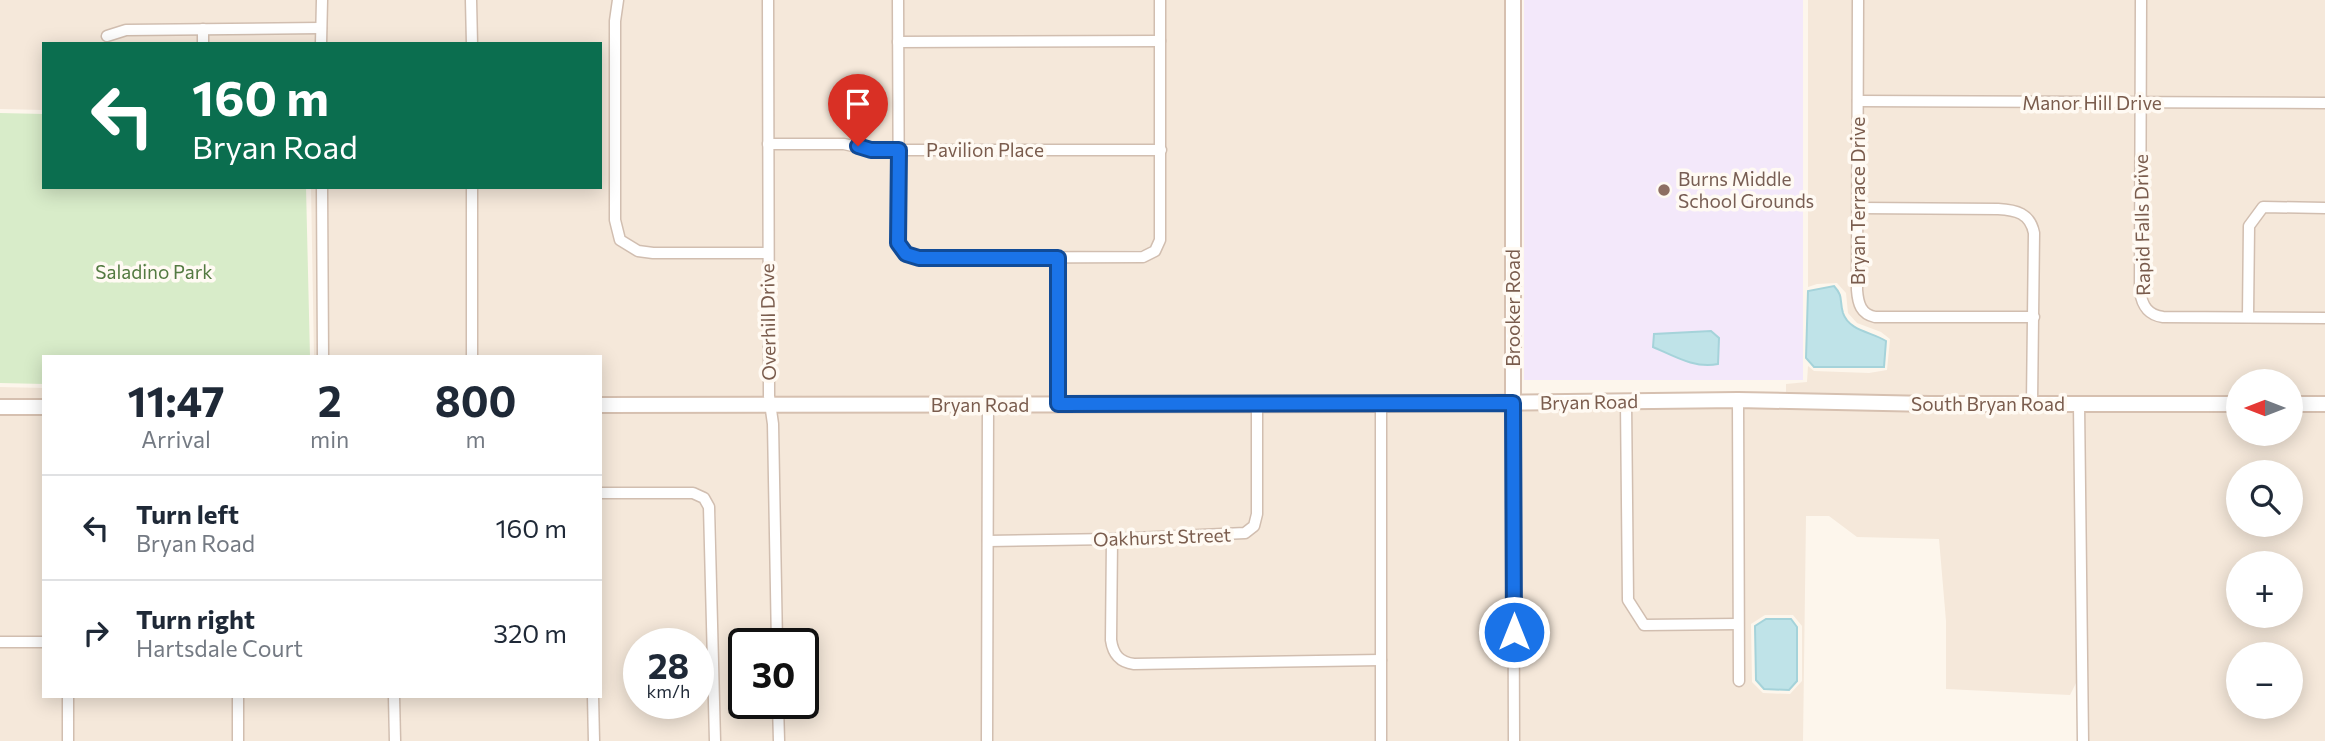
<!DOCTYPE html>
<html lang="en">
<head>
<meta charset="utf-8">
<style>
	:root { --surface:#fff; --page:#f6f6f7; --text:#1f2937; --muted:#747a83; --line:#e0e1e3 }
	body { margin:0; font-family:Commissioner,sans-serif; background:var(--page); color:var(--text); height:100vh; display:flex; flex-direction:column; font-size:26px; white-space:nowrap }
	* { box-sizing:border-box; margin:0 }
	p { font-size:23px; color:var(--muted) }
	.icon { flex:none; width:38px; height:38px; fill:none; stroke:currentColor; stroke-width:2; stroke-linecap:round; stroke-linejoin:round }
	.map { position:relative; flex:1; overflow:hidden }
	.drawer { position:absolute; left:42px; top:355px; width:560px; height:343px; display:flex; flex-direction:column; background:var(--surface); border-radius:0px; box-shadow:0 4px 18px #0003 }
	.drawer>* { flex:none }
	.hud { position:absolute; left:42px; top:42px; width:560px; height:147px; border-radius:0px; box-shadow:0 4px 18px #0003; background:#0b6e4f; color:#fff; overflow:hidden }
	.needle { width:46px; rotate:270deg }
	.tools { position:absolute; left:2226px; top:369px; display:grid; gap:14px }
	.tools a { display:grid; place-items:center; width:77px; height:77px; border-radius:50%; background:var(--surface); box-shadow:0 4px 18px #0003; font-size:35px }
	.speed { position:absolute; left:623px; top:628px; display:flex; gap:14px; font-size:35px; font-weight:700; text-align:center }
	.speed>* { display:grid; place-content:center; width:91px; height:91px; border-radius:50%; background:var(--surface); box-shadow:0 4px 18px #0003; line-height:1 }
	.speed small { font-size:18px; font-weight:400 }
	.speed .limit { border:4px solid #111; border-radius:10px; background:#fff; color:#111 }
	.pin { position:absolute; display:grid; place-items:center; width:60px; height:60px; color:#fff; margin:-72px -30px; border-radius:50% 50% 50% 0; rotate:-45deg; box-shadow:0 0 7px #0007 }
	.pin .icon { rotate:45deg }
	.me { position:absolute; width:77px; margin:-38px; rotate:0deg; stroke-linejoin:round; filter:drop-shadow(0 0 5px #0008) }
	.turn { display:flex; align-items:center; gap:24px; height:147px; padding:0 35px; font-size:32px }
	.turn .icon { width:91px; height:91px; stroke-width:2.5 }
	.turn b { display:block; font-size:49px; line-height:60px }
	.eta { display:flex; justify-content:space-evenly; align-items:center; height:119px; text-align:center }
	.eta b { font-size:42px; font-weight:700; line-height:49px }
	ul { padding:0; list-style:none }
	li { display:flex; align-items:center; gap:21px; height:105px; padding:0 35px; border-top:2px solid var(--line) }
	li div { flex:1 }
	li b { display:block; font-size:26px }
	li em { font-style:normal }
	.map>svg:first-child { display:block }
	.residential { fill:#f5e8da; fill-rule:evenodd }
	.education { fill:#f3e8fa }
	.green { fill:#d8ecc9 }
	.water { fill:#bfe3e8; stroke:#a5d3da; stroke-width:2 }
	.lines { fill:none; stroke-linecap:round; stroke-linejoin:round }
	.street-casing { stroke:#d1beb0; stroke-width:13 }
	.secondary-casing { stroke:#d6c0b0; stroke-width:18 }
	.street { stroke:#fff; stroke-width:10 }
	.secondary { stroke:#fff; stroke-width:14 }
	.route-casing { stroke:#114b97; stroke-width:18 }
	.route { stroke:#1a73e8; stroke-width:12 }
	.education-dot { fill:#8d6e63; stroke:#fffaf3; stroke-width:2.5 }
	.labels { text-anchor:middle; stroke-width:7; stroke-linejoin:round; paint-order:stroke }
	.street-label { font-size:19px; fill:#7a5c4d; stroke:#fffaf3 }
	.education-label { font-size:19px; fill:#785e54; stroke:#fffaf3; text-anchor:start }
	.park-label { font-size:19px; fill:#537a41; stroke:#fffaf3 }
</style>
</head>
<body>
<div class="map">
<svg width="2325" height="741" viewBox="0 0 2325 741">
	<rect width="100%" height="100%" fill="#fdf6ec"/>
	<g class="residential">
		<polygon points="0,0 316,0 316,23 125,25 100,34 104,42 127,35 197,34 197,44 44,44 44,110 0,109"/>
		<rect x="327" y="0" width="139" height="44"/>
		<polygon points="477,0 612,0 609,21 609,220 615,241 637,256 762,258 763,399 600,400 600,357 478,357 477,187 600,187 600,44 477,44"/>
		<polygon points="623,0 763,0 762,248 653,248 640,247 625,237 620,220 620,22"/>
		<polygon points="774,0 893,0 893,145 871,145 844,139 773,139"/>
		<polygon points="904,0 1155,0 1155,36 904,37"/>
		<polygon points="1166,0 1507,0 1507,398 1063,400 1063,263 1145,261 1160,254 1166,242"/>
		<polygon points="1808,0 1853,0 1851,290 1855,309 1867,320 1875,322 2028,322 2026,398 1786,394 1786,384 1807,382 1808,366 1814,371 1869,373 1887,370 1890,339 1881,332 1857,323 1848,313 1846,293 1837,283 1817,284 1808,287"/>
		<polygon points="1864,0 2135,0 2136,98 1864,96"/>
		<polygon points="2146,0 2325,0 2325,98 2147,98"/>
		<polygon points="316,33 316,44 208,44 208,34"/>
		<polygon points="1155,46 1155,145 904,145 904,47"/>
		<polygon points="1864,106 2136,108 2135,291 2139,309 2152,320 2163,322 2325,322 2325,399 2291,399 2291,382 2238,382 2238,399 2037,398 2039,233 2035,218 2023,208 2009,204 1864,203"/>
		<polygon points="2147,108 2325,108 2325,203 2263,202 2258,205 2244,226 2243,312 2164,312 2157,311 2149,304 2146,291"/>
		<polygon points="773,149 844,149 870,154 893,155 893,243 898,253 910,261 1052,263 1052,400 774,399"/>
		<polygon points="1155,154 1155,240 1147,250 920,253 910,250 904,242 904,155"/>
		<polygon points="311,187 317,187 318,357 314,357"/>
		<polygon points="328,187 466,187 467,357 329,357"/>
		<polygon points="2266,212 2325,213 2325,313 2254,312 2255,227"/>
		<polygon points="1864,213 2014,215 2022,220 2028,230 2028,312 1871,311 1863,300 1862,290"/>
		<polygon points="0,387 44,388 44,402 0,402"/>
		<polygon points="1733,405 1733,619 1647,620 1634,599 1631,407"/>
		<path d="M1744,405L2074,409L2077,681L2070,695L1946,689V621L1939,539L1857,537L1829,516H1806L1803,741H1520L1519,408L1620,407L1624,603L1639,627L1644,630L1733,629L1734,686H1744ZM1765,615H1793L1802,626V681L1790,694L1763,693L1752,682L1751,624Z"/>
		<polygon points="1508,408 1508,741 1387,741 1387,409"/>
		<polygon points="765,409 768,425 772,644 744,644 744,704 772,704 773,741 720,741 716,515 713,502 705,492 695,488 600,488 600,410"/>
		<polygon points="776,409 982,410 982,741 784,741 783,704 803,704 803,644 783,644 779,424"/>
		<polygon points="1252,409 1252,514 1249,524 1243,528 1112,534 993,536 993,410"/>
		<polygon points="1263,409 1376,409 1376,655 1134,659 1123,655 1118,647 1117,640 1117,544 1240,539 1253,534 1258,529 1263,514"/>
		<path d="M2085,409H2238V434H2291V409H2325V741H2088ZM2238,472H2291V525H2238ZM2238,564H2291V616H2238ZM2238,654H2291V707H2238Z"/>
		<polygon points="0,412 44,412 44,638 0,637"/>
		<path d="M600,497H688L695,498L703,506L705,515L709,741H599ZM639,644H698V704H639Z"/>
		<polygon points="1106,544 1106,640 1107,649 1114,662 1125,668 1134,669 1376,665 1376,741 993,741 993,545"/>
		<polygon points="0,647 44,647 44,696 62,697 63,741 0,741"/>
		<polygon points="73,697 232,697 232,741 74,741"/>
		<polygon points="243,697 388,697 389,741 243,741"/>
		<polygon points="399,697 588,697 588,741 401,741"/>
	</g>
	<rect class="education" x="1524" y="0" width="279" height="380"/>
	<polygon class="green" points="0,113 44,114 44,187 306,187 310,357 44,357 44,384 0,383"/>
	<g class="water">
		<path d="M1834,286C1844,297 1839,300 1843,313C1849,331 1872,332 1886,341L1884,367H1814L1806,358L1808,291Z"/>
		<path d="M1711,331L1719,338L1718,364C1695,369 1674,356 1653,347L1654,334Z"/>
		<polygon points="1766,619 1791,619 1797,627 1797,681 1789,690 1764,689 1756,680 1755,626"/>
	</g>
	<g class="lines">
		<g class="street-casing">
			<g id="street">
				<polyline points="471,0 472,44"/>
				<polyline points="618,0 615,21 615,220 620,240 638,251 653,253 767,253"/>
				<polyline points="768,0 769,396 773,424 777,644"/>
				<polyline points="898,0 899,243 906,254 919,258 1143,257 1155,251 1160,240 1160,0"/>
				<path d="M1858,0L1857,290C1858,304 1861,314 1875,317H2034"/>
				<path d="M2141,0L2140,291C2142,306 2148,315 2163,317L2325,318"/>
				<polyline points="203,29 203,44"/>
				<polyline points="107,36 126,30 321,28"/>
				<polyline points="898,42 1160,41"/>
				<polyline points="321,44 322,0"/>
				<polyline points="1858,101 2325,103"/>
				<polyline points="768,144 844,144 871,150 1161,150"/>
				<polyline points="322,187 323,357"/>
				<polyline points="472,187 472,357"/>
				<path d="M1859,208L1998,209C2016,210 2030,213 2034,233L2032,403"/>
				<polyline points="2248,317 2249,226 2263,207 2325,208"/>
				<polyline points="1738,400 1739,681"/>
				<polyline points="1626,402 1628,600 1644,625 1738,624"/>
				<polyline points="1513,403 1514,741"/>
				<polyline points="1057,404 1058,258"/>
				<polyline points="1381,404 1381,741"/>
				<polyline points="2079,404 2083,741"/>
				<polyline points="600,493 693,493 704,498 709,507 715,741"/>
				<path d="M1112,539L1111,640C1113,654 1119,662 1134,664L1381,660"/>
				<polyline points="988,541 1112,539 1245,533 1254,526 1257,514 1257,404"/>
				<polyline points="0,642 44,642"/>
				<polyline points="68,696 68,741"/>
				<polyline points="238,696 238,741"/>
				<polyline points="394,696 395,741"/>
				<polyline points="593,696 594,741"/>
				<polyline points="778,704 779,741"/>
				<polyline points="987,741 988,405"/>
			</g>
		</g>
		<g class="secondary-casing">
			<g id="secondary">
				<polyline points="1513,0 1513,403"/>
				<polyline points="2291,404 2325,404"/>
				<polyline points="600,405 1381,404 1738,400 1930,404 2238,404"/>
				<polyline points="0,407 44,407"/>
			</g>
		</g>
		<use href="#street" class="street"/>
		<use href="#secondary" class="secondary"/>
	</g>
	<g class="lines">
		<g class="route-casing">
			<polyline id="route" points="858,146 871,150 899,150 898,243 906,254 919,258 1058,258 1058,404 1513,403 1514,632"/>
		</g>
		<use href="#route" class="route"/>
	</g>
	<circle class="education-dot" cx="1664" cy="190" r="7"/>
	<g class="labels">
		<g class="street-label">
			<text x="2092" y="110">Manor Hill Drive</text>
			<text x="985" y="157">Pavilion Place</text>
			<text transform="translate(1858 201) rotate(-90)" y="7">Bryan Terrace Drive</text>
			<text transform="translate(2142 225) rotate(-91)" y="7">Rapid Falls Drive</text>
			<text transform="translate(1513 308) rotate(-90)" y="7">Brooker Road</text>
			<text transform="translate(768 322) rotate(-91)" y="7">Overhill Drive</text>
			<text transform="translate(1589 402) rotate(-1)" y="7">Bryan Road</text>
			<text x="1988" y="411">South Bryan Road</text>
			<text x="980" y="412">Bryan Road</text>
			<text transform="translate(1162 537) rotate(-2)" y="7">Oakhurst Street</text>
		</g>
		<g class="education-label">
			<text x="1678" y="186">Burns Middle<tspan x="1678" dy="22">School Grounds</tspan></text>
		</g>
		<g class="park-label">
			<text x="154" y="279">Saladino Park</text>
		</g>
	</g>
</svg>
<div class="tools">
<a><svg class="needle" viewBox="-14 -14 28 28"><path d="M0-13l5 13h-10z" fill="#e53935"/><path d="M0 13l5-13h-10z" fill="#747a83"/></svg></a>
<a><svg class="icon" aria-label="search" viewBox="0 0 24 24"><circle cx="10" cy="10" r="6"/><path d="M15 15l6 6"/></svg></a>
<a>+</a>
<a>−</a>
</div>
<div class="speed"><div>28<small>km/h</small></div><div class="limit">30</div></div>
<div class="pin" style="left:858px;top:146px;background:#d93025"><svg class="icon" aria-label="arrive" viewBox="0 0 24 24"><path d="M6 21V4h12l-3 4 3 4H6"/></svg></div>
<svg class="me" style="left:1514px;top:632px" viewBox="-20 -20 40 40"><circle r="17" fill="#1a73e8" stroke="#fff" stroke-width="3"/><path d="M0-11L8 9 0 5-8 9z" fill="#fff"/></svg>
<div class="hud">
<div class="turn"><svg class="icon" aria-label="left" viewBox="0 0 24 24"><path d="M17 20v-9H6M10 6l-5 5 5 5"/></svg><div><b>160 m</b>Bryan Road</div></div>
</div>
<section class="drawer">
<div class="eta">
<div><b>11:47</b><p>Arrival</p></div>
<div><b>2</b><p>min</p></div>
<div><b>800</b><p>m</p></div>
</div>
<ul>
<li><svg class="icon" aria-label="left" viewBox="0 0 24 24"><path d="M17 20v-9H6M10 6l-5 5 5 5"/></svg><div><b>Turn left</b><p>Bryan Road</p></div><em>160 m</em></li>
<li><svg class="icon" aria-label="right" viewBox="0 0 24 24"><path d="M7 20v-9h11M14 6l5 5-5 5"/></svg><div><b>Turn right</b><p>Hartsdale Court</p></div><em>320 m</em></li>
</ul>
</section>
</div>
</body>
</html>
